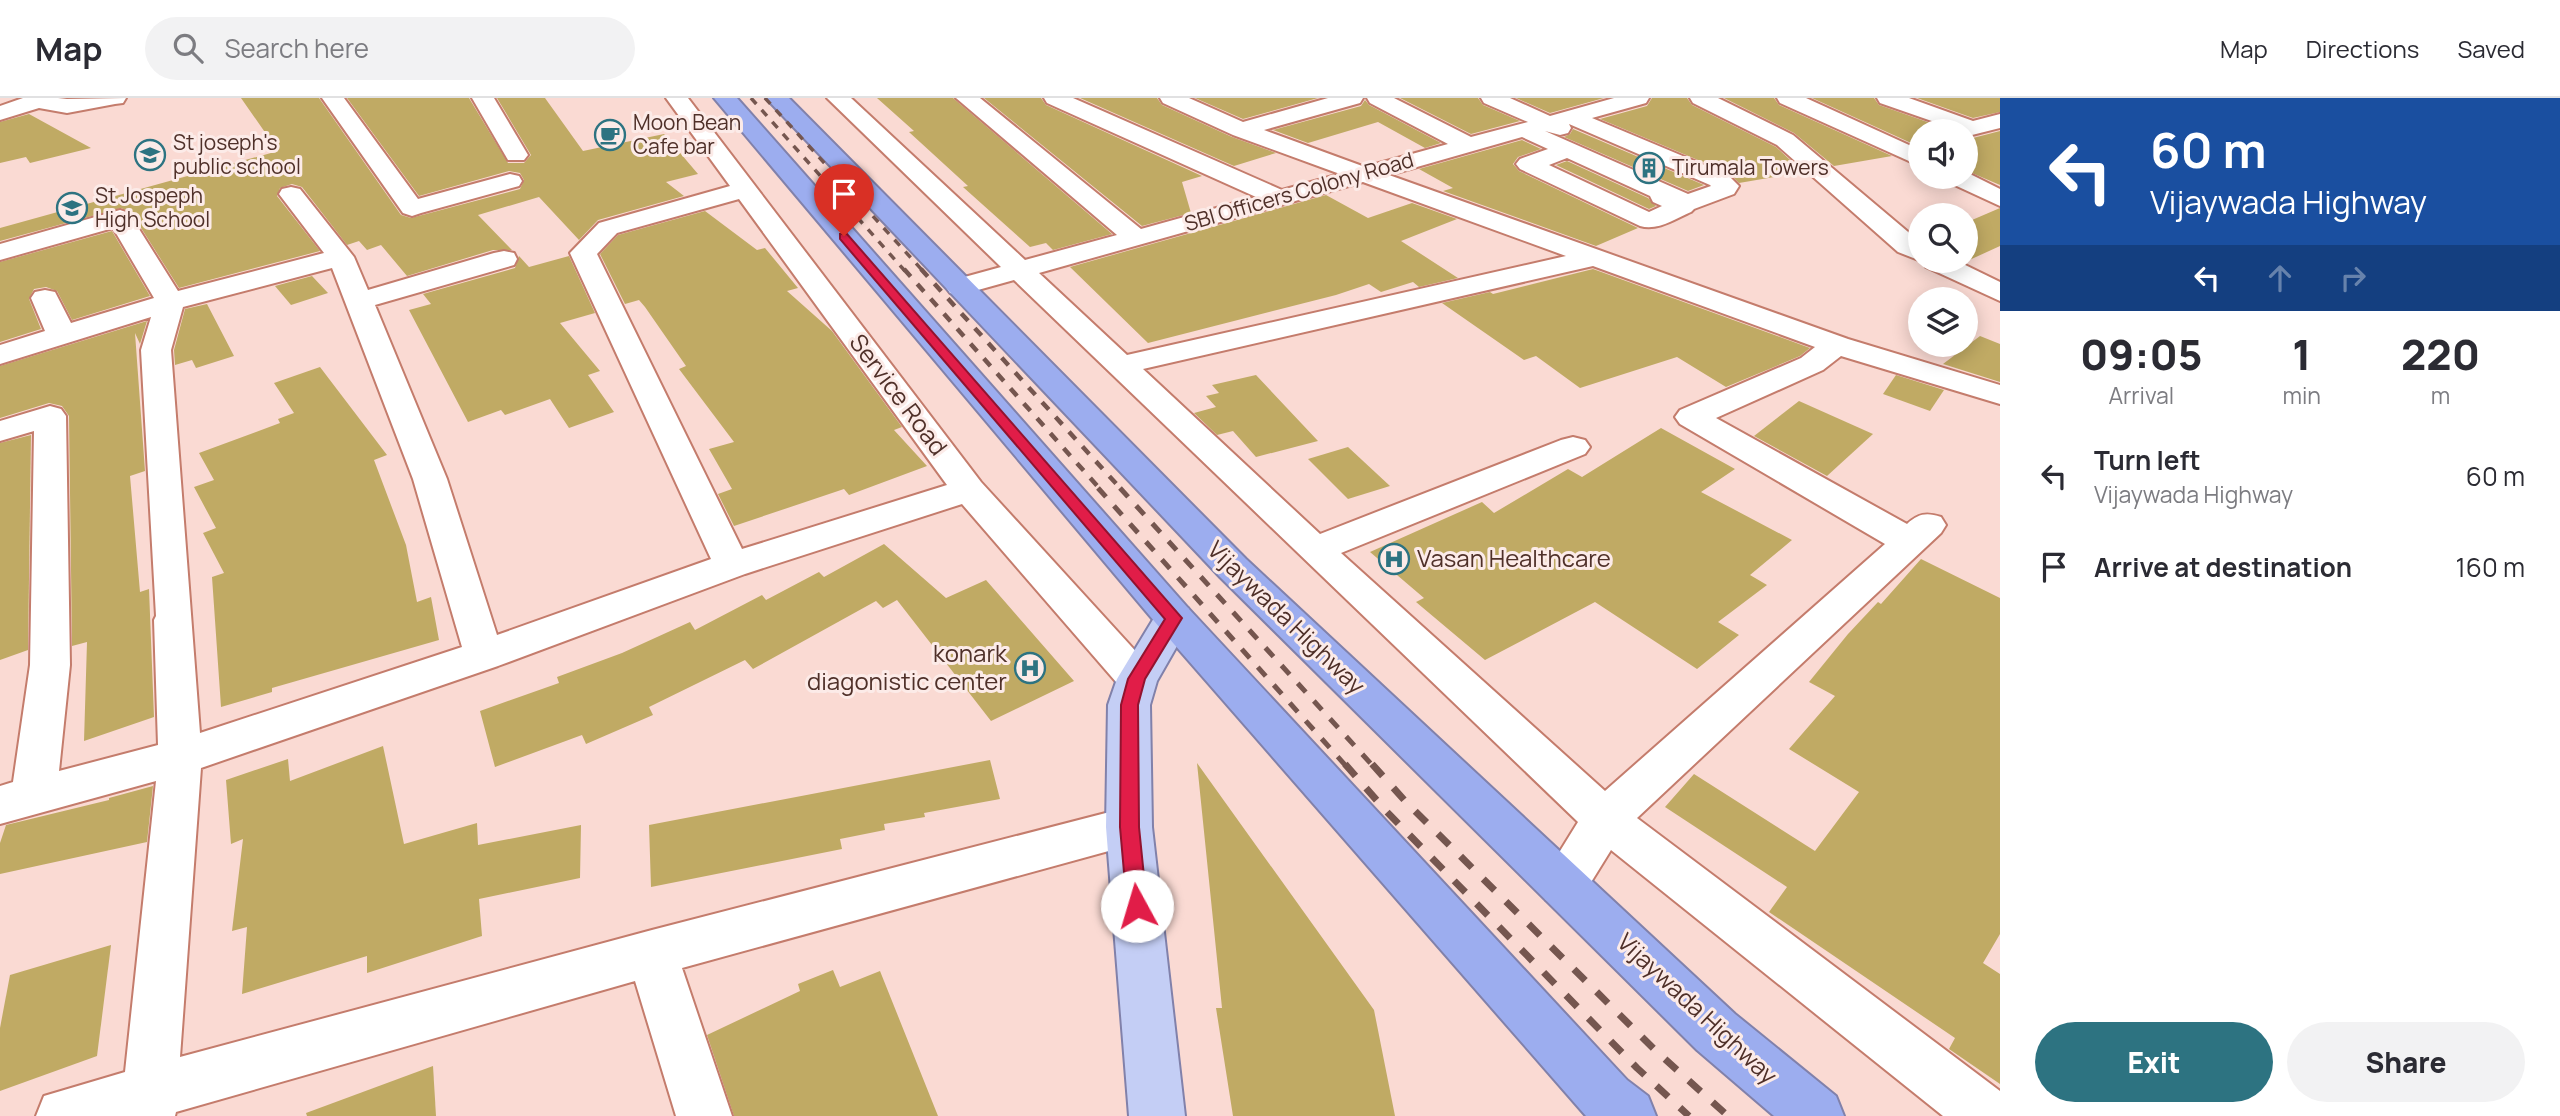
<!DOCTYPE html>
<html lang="en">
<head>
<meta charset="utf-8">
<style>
	:root { --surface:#fff; --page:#f2f2f3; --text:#2b2b33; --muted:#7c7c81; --line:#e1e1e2; --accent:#2d7381 }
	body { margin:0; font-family:Manrope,sans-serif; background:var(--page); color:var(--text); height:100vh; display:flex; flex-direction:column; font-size:26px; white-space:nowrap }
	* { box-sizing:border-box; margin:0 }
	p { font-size:23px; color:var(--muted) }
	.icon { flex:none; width:38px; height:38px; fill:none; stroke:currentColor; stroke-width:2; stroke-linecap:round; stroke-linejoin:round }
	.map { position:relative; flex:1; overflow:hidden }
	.sheet { display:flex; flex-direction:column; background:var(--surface); width:560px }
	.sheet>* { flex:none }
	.top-card { background:#1a4fa0; color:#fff; overflow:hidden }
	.tools { position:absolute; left:1908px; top:21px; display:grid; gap:14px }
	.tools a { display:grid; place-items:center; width:70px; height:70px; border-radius:50%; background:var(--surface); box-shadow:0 4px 18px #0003; font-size:35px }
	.pin { position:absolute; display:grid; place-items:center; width:60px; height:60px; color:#fff; margin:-72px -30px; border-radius:50% 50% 50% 0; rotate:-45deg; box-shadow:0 0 7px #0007 }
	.pin .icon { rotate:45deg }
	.me { position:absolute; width:77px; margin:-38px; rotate:354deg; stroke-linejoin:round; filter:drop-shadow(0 0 5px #0008) }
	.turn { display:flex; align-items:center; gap:24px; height:147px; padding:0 35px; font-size:32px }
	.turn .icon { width:91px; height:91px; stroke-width:2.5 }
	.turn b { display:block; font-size:49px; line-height:60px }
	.lanes { display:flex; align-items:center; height:66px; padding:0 35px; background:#0003; justify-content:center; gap:35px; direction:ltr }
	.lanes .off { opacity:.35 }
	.eta { display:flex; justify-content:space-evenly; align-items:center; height:119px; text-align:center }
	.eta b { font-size:42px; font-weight:800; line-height:49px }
	.button { display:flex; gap:14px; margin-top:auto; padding:14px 35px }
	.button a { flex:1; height:80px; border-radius:42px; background:var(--accent); color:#fff; font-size:28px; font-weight:800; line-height:80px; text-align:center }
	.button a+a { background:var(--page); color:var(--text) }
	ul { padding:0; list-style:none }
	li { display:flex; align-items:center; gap:21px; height:91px; padding:0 35px }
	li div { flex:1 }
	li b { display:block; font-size:26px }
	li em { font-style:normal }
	header { display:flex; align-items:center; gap:42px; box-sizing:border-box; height:98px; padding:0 35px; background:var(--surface); border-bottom:2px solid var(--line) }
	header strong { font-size:33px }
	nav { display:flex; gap:38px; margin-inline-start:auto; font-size:24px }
	.search { width:490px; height:63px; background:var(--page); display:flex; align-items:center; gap:18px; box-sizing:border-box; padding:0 24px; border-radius:38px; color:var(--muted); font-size:26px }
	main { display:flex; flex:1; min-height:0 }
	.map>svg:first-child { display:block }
	.building { fill:#c0aa64 }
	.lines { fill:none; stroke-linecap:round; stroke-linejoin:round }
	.minor-casing { stroke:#c47c6c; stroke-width:4 }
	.major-casing { stroke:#8181aa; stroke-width:4 }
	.highway-casing { stroke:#8181aa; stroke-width:4 }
	.minor { fill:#fff; fill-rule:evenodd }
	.major { fill:#c4cef5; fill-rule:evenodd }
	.highway { fill:#9cadef; fill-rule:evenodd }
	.rail-far3 { stroke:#75564f; stroke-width:3.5; stroke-dasharray:8 8; stroke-linecap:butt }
	.rail-far2 { stroke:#75564f; stroke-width:4.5; stroke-dasharray:10 10; stroke-linecap:butt }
	.rail-far1 { stroke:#75564f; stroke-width:5; stroke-dasharray:12 12; stroke-linecap:butt }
	.rail { stroke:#75564f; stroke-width:7; stroke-dasharray:16 16; stroke-linecap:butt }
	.route { fill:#e11d48; stroke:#92132f; stroke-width:2 }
	.labels { text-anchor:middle; stroke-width:6; stroke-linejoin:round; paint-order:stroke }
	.far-poi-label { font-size:21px; fill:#4f3029; stroke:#fcebe8; text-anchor:start }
	.far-street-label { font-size:21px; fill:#4f3029; stroke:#fcebe8 }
	.street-label { font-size:24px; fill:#4f3029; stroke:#fcebe8 }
	.poi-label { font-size:24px; fill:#4f3029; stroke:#fcebe8; text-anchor:start }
</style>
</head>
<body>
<header>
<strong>Map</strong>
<div class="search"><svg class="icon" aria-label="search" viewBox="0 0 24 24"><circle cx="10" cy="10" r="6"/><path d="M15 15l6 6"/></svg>Search here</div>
<nav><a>Map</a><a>Directions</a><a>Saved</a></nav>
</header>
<main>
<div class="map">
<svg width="2000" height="1018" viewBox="0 0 2000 1018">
	<rect width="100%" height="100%" fill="#fadad3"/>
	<g class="building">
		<polygon points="241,0 319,0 401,117 411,120 520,91 524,82 520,75 509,73 419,98 347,0 469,0 508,65 524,65 531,57 497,0 545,0 583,53 664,36 698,76 666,84 684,98 598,122 579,142 539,99 478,117 512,152 493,152 407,178 381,147 367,152 359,143 347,147 302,89 292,86 280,90 277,98 320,153 179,190 131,114 121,110 0,143 0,130 278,53"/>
		<polygon points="877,0 953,0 1112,136 1053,152 1046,145 1030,149 963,89 968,88 909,34 914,33"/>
		<polygon points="984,0 1041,0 1046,7 1202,78 1182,84 1191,115 1142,128"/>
		<polygon points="1080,0 1157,0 1162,7 1232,39 1276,55 1234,68"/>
		<polygon points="1195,0 1318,0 1243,21"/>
		<polygon points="1400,0 1478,0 1483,7 1520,23 1471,36"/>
		<polygon points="1516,0 1604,0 1550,15"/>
		<polygon points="1652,0 1687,0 1692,7 1776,49 1803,74 1739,85 1729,75 1600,21 1647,8"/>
		<polygon points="1724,0 1774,0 1779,7 1892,58 1834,68 1794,35"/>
		<polygon points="1812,0 1874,0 1879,7 1953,33 1920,33 1920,49"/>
		<polygon points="1917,0 2000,0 2000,14 1973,20"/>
		<polygon points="1365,2 1369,7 1441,45 1425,50 1378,24 1308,45 1273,32 1361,8"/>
		<polygon points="29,16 91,50 30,65 26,59 0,65 0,24"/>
		<polygon points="1573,31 1704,87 1688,93 1564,39 1570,36"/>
		<polygon points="2000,33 2000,87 1965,72 1965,37 1973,40"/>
		<polygon points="1522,42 1541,51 1518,59 1513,66 1519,73 1638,130 1596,148 1443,93 1453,90 1419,71"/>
		<polygon points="1567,63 1648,100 1656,108 1649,111 1556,67"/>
		<polygon points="1326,97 1368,120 1412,105 1457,121 1401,143 1458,180 1419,189 1413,184 1381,194 1369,186 1336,197 1148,245 1070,169"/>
		<polygon points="2000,110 2000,148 1965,164 1962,163 1965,163 1965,125"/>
		<polygon points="705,113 757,152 765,150 798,190 787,193 832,233 902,329 894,332 927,368 849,397 844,391 734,428 718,396 732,391 709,351 734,344 679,271 686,268 645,209 639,202 625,206 600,156 618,137"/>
		<polygon points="112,133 150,198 72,222 57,193 46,189 34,191 29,201 41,231 0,244 0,164"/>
		<polygon points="519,158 529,169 569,158 595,215 560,225 600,273 588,277 614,314 569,330 550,301 505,317 501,312 468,324 409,212 431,206 423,196 515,170"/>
		<polygon points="1593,171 1810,250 1800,258 1726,289 1677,259 1580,290 1536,258 1524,262 1442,205 1490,194 1493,196"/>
		<polygon points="312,178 328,195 291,207 275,188"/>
		<polygon points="207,206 234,258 196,270 192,262 175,267 174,252 185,211"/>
		<polygon points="147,223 140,246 135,235 145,373 130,378 140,494 149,491 154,619 84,643 87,544 72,548 69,318 62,308 49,305 0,320 0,268"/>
		<polygon points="1980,238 2000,246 2000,284 1943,266"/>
		<polygon points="320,269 387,357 374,362 406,447 417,504 431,499 439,542 272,590 272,594 221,609 212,479 224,475 203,435 216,430 194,389 214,382 199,355 280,325 278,321 294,315 274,285"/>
		<polygon points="1256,277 1318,343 1256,359 1233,333 1217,337 1194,315 1216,309 1206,298 1219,295 1212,287"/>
		<polygon points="1896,277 1944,292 1930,313 1883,296"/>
		<polygon points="1799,303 1873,336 1827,378 1754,338"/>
		<polygon points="1661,330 1735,371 1701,394 1792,442 1750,477 1767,487 1718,524 1739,537 1697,571 1595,504 1485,562 1416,504 1424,500 1370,454 1482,404 1494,415 1568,371 1582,379"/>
		<polygon points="31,337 28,552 0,562 0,345"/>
		<polygon points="1348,349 1390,388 1348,401 1308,361"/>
		<polygon points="884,446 946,500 986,482 1074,583 991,623 897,502 883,510 876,503 753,571 745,562 649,609 653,617 586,646 582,637 495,669 480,613 559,585 557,579 622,555 690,524 695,532 762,497 766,502 819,474 824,479"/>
		<polygon points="1921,461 2000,500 2000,836 1983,865 2000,876 2000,986 1949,951 1955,940 1769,814 1787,789 1665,709 1694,676 1815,753 1859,694 1789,651 1835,598 1809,584 1848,536 1878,504 1881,506"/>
		<polygon points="383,648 404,746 477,725 478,747 581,727 580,780 479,801 482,838 367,875 367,858 242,896 247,829 232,833 243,741 231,746 226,682 288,661 290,683"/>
		<polygon points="990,662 1000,701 924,715 925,719 884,726 885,732 840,741 842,751 651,789 649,727"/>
		<polygon points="1197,665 1374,912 1395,1018 1233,1018 1216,910 1222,910"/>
		<polygon points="153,688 147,744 0,776 0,745 6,727 109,702 109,700"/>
		<polygon points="111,847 97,958 0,993 0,930 10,877"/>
		<polygon points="833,872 840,889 880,873 938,1018 734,1018 707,937 800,893 798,886"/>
		<polygon points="433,968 436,1018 307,1018 306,1015"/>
	</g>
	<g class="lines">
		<g class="minor-casing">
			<g id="minor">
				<polygon points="58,0 67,1 126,0 123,5 115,6 67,15 39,10 0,22 0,8 23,0"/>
				<polygon points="322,0 344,0 418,101 510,76 519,78 522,83 519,88 421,115 412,118 403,115"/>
				<polygon points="472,0 494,0 528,57 524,62 508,62"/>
				<path d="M666,0H688L981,384L1151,570L1157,581L1151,592L1137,597L1123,592L962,406L745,476L498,568L201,670L180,959L652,832L1129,709L1145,715L1152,729L1145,743L682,870L732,1018H676L635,883L176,1014L175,1018H36L44,998L125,974L156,683L0,726V688L13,684L30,567L34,333L0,343V323L50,308L61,311L66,318L70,567L59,673L158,647L154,522L156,518L141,252L151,219L0,266V247L45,233L31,200L35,194L45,192L55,194L71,225L154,200L113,130L0,162V146L120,112L129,115L178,193L324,155L279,96L282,91L291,89L300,91L354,159L368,192L494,155L504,153L514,155L517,161L514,167L375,207L447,381L497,537L711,461L570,155L599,125L730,88ZM739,101L947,387L742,451L597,156L617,135ZM332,170L413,381L462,549L200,635L171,252L183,209Z"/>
				<path d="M827,0H851L1025,162L1117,137L956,0H980L1141,131L1256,99L1047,5L1044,0H1073L1282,92L1340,76L1233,37L1163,5L1160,0H1189L1243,24L1328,0H1363L1360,5L1264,32L1365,69L1448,46L1370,5L1367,0H1394L1471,39L1528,24L1484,5L1481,0H1510L1550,18L1614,0H1649L1646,5L1592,20L1728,77L1739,88L1734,96L1694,111L1691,114C1675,121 1658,133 1640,128L1520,71L1516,66L1520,61L1548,51L1522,39L1389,77L1848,241L2000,287V306L1841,258L1823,272L1716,320L1907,426C1918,416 1926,414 1941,419L1946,427L1941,435L1637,720L2000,993V1018H1943L1611,752L1580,802L1563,808L1546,802L1539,787L1578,724L1014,182L960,197L950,195L946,189L950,183L1001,169ZM1569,26L1710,87L1711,88L1688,96L1545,33L1560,37L1568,35L1571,30ZM1567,60L1650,98L1653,104L1662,108L1649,114L1549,67ZM1363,84L1566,158L1127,257L1039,175ZM1593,168L1815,249L1801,260L1680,312L1675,319L1680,326L1885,446L1605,693L1341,455L1585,356L1590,349L1585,342L1573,339L1561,342L1320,436L1143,271Z"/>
				<polygon points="1690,0 1718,0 1793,37 1920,144 1921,163 1898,154 1777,47 1693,5"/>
				<polygon points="1777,0 1806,0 1920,52 1920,68 1780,5"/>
				<polygon points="1877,0 1909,0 1973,23 2000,16 2000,30 1972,37 1880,5"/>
				<polygon points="1966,74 2000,91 2000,108 1948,84 1945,79 1965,79"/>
				<polygon points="1923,163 1957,163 2000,184 2000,203 1926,169"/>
			</g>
		</g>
		<g class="major-casing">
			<polygon id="major" points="1174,506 1188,510 1193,520 1157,583 1150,607 1152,729 1185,1018 1129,1018 1106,729 1108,607 1117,581 1160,510"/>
		</g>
		<g class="highway-casing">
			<g id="highway">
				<polygon points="714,0 737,0 1188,510 1627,982 1648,998 1656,1018 1586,1018 1160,530"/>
				<polygon points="766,0 789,0 1246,461 1735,916 1836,998 1844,1018 1774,1018 1697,952 1220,479"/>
			</g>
		</g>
		<use href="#minor" class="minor"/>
		<use href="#major" class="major"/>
		<use href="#highway" class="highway"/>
		<g class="rail-far3">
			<polyline points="751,0 905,173"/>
			<polyline points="765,0 923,173"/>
		</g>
		<g class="rail-far2">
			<polyline points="904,171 1100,391"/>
			<polyline points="921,171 1121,391"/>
		</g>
		<g class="rail-far1">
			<polyline points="1098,390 1346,668"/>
			<polyline points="1120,390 1373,668"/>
		</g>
		<g class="rail">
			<polyline points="1345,666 1387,714 1637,970 1689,1018"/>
			<polyline points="1372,666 1406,704 1656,953 1728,1018"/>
		</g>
	</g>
	<polygon class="route" points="840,136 847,136 1182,520 1145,581 1138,607 1139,729 1147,808 1144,814 1137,817 1130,814 1127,808 1120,729 1121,607 1128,581 1165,521 840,141"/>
	<defs>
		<g id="cafe-ring" transform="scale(1.575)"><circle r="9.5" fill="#fcebe8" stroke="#2d7381" stroke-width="1.5"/><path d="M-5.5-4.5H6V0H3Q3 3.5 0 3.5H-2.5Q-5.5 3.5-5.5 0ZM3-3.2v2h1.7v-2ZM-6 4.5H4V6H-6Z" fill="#2d7381"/></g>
		<g id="school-ring" transform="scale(1.575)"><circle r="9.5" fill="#fcebe8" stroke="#2d7381" stroke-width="1.5"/><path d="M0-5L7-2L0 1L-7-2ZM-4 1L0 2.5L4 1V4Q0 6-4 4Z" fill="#2d7381"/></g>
		<g id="building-ring" transform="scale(1.575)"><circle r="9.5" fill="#fcebe8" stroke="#2d7381" stroke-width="1.5"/><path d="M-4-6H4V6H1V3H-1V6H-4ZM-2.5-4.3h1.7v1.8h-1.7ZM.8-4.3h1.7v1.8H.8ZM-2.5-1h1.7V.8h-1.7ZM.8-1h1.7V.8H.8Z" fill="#2d7381"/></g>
		<g id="hospital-ring" transform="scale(1.575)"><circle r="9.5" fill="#fcebe8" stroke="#2d7381" stroke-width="1.5"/><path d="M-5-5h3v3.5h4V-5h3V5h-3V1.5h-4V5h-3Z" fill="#2d7381"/></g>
	</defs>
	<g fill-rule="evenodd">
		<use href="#cafe-ring" x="610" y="37"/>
		<use href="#school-ring" x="150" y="57"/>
		<use href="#building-ring" x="1649" y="70"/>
		<use href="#school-ring" x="72" y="110"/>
		<use href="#hospital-ring" x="1394" y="461"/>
		<use href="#hospital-ring" x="1030" y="570"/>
	</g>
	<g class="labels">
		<g class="far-poi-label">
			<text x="633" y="32">Moon Bean<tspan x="633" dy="24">Cafe bar</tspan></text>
			<text x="173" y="52">St joseph's<tspan x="173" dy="24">public school</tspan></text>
			<text x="1672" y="77">Tirumala Towers</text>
			<text x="95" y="105">St Jospeph<tspan x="95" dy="24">High School</tspan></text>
		</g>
		<g class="far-street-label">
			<text transform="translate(1299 94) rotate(-16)" y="7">SBI Officers Colony Road</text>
		</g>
		<g class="street-label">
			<text transform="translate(898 297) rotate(53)" y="8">Service Road</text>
			<text transform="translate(1286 520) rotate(44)" y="8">Vijaywada Highway</text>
			<text transform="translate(1697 911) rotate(43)" y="8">Vijaywada Highway</text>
		</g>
		<g class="poi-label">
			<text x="1417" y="469">Vasan Healthcare</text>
			<text x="1007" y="564" text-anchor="end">konark<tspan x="1007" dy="28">diagonistic center</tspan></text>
		</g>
	</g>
</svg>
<div class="tools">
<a><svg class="icon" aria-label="sound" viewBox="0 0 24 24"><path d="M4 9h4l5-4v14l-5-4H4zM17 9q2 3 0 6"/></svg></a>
<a><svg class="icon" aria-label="search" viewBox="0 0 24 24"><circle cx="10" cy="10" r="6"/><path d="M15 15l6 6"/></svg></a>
<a><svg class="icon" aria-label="layers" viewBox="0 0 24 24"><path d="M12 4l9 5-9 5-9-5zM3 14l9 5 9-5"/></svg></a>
</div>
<div class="pin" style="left:844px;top:138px;background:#d93025"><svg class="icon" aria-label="arrive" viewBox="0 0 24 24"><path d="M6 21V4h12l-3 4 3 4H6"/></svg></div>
<svg class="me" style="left:1137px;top:808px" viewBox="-20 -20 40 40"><circle r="19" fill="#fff"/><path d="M0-13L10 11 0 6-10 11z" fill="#e11d48"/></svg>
</div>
<section class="sheet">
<div class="top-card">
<div class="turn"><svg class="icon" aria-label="left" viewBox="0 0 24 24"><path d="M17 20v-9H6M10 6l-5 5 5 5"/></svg><div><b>60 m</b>Vijaywada Highway</div></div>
<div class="lanes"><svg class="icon" aria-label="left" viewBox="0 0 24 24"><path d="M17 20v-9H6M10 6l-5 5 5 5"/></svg><svg class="icon off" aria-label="ahead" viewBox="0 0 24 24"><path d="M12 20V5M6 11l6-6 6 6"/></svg><svg class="icon off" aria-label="right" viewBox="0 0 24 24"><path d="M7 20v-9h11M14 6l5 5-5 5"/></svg></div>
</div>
<div class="eta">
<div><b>09:05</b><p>Arrival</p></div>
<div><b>1</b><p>min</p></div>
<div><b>220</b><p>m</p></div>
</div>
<ul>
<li><svg class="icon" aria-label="left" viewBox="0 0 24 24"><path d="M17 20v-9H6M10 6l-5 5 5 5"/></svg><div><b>Turn left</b><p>Vijaywada Highway</p></div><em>60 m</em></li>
<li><svg class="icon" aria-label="arrive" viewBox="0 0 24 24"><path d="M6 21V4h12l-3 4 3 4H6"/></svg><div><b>Arrive at destination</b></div><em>160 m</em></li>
</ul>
<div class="button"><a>Exit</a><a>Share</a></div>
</section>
</main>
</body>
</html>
